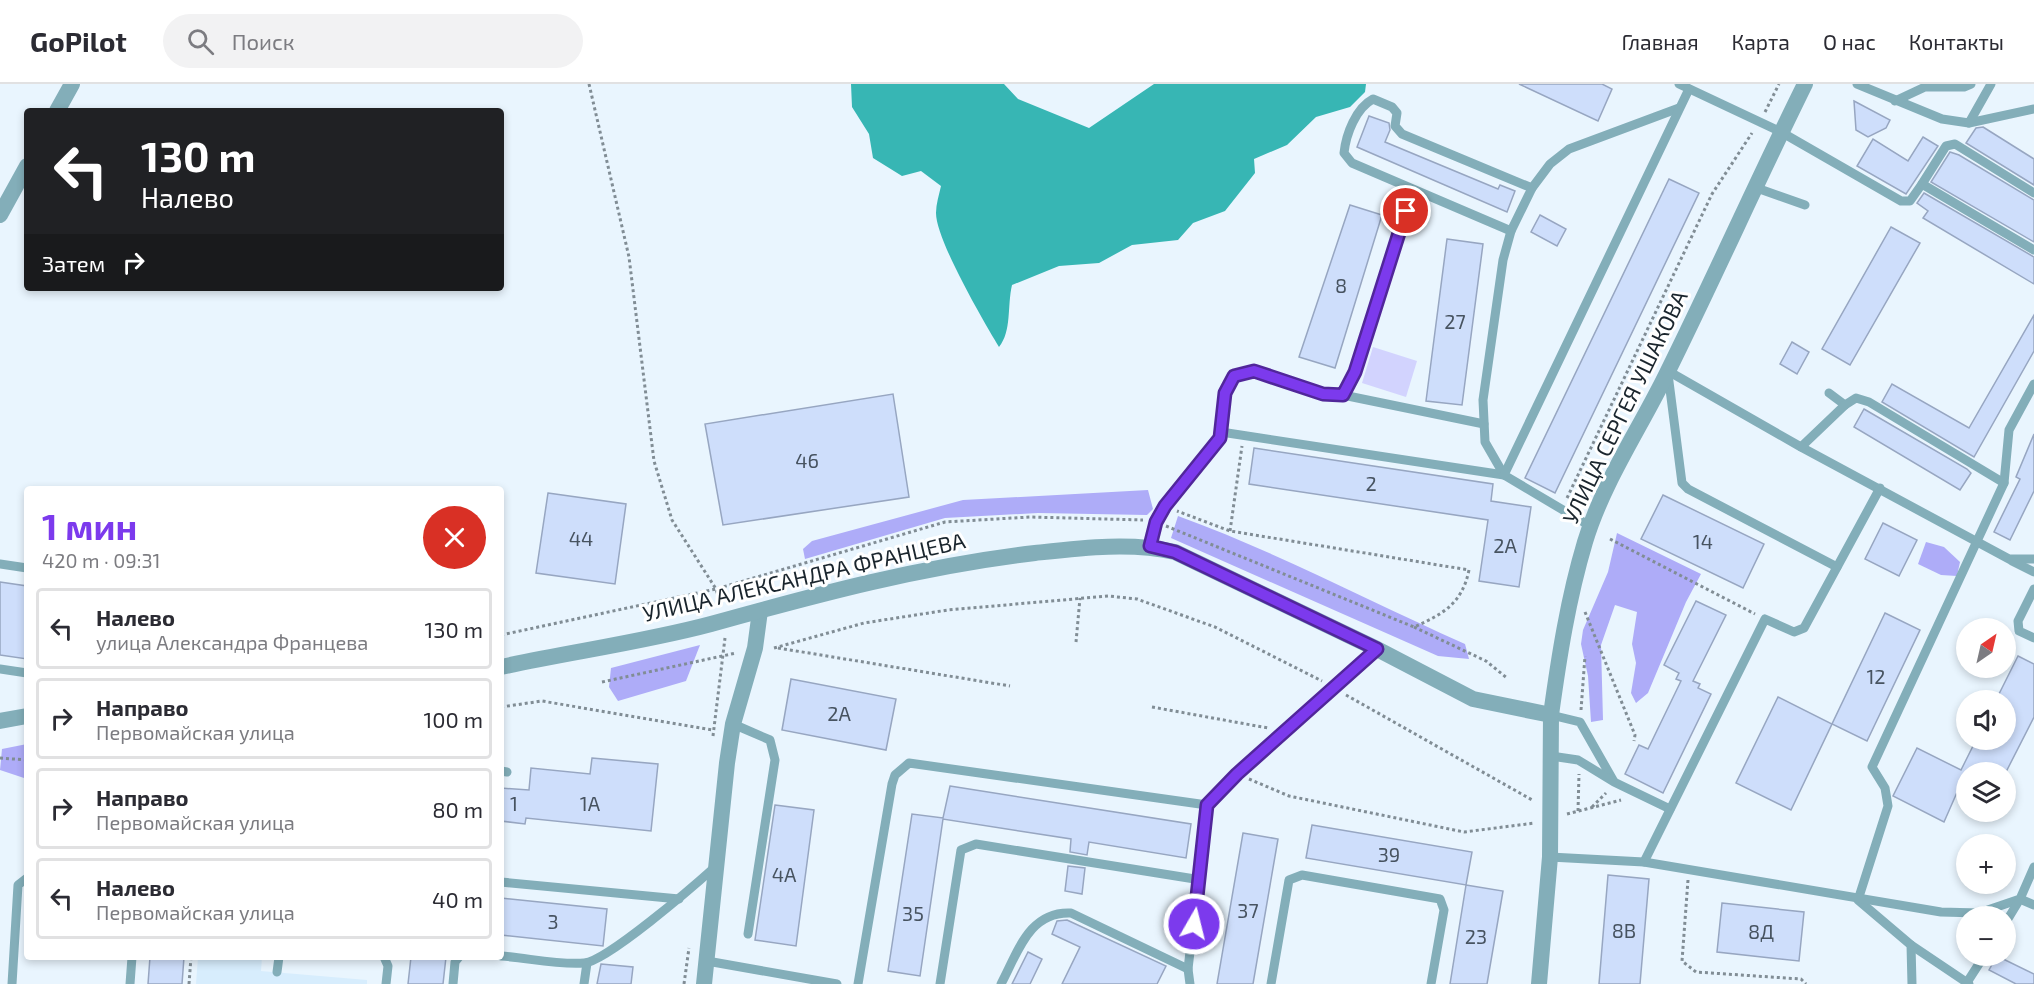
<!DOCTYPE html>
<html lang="ru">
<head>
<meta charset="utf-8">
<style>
	:root { --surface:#fff; --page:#f2f2f3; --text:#2b2b33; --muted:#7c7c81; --line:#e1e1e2; --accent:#7c3aed }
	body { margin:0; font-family:"Exo 2",sans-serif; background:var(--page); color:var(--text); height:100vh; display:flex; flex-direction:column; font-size:22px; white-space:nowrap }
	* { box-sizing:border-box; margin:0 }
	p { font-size:20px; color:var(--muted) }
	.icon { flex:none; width:33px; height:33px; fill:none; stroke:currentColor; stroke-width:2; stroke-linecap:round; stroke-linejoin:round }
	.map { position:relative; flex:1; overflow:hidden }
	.details { position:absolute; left:24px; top:402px; width:480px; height:474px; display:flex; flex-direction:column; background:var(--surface); border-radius:6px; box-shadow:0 3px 9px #0003 }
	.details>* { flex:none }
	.hud { position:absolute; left:24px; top:24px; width:480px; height:183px; border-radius:6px; box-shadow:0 3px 9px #0003; background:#202124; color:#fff; overflow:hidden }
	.needle { width:39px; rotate:34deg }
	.fabs { position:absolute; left:1956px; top:534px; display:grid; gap:12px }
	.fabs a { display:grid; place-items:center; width:60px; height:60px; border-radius:50%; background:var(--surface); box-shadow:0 3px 9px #0003; font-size:30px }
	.pin { position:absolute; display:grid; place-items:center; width:51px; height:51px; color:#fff; margin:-26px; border:3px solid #fff; border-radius:50%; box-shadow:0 2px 6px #0007 }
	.me { position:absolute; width:66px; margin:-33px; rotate:8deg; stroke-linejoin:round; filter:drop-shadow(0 0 4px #0008) }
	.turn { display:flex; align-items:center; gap:21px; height:126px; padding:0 18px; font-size:27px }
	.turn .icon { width:78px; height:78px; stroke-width:2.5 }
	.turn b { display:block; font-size:42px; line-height:51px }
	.then { display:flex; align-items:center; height:57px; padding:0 18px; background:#0003; gap:12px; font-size:22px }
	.round { display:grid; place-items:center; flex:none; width:63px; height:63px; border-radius:32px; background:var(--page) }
	.head { display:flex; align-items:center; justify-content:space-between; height:102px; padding:0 18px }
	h1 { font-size:36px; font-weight:700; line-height:45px; color:var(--accent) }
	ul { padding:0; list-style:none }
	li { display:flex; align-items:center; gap:18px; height:81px; margin:0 12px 9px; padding:0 6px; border:3px solid var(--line); border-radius:6px }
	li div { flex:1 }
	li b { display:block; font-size:22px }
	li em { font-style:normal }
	header { display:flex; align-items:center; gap:36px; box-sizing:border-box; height:84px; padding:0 30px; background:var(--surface); border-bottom:2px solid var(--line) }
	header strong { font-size:28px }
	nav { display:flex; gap:33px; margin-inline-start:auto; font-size:21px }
	.search { width:420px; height:54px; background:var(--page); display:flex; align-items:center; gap:15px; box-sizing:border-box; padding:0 21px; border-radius:33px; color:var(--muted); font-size:22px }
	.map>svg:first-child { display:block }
	.built { fill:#d7edfd }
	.green { fill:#d2d3fe }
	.forest { fill:#aeacf8 }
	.water { fill:#37b6b4 }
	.building { fill:#cedefb; stroke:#97a6c1; stroke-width:1.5 }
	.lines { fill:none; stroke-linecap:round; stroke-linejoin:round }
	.path { stroke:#818d95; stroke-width:3; stroke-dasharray:3 3; stroke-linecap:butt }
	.service { stroke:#83aeb9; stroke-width:9 }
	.minor { stroke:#83aeb9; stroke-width:16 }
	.tertiary { stroke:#83aeb9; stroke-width:16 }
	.route-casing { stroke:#51269a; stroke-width:15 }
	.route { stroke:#7c3aed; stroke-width:10 }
	.labels { text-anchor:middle; stroke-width:6; stroke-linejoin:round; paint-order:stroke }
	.number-label { font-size:20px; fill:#475360 }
	.street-label { font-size:22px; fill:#1a252d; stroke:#fff }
</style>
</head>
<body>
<header>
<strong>GoPilot</strong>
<div class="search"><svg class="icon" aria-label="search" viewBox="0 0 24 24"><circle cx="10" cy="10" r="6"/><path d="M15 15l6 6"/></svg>Поиск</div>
<nav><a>Главная</a><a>Карта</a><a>О нас</a><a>Контакты</a></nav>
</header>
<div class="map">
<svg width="2034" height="900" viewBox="0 0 2034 900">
	<rect width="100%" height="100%" fill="#e9f5fe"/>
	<polygon class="built" points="198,873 262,873 261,887 367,896 367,900 196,900"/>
	<polygon class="green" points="1373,263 1417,277 1406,313 1362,299"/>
	<g class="forest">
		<polygon points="1148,406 1153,425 1147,431 1038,429 945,434 805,475 803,465 812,457 963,416"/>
		<path d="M1178,432C1277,468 1369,517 1465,560L1469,575L1438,572L1171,454Z"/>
		<polygon points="1617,449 1701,490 1686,518 1648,609 1636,619 1631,609 1636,579 1632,560 1637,528 1615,521 1601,561 1603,636 1591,638 1588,592 1581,560 1583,546 1608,488"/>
		<polygon points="1926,458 1944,463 1960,478 1957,492 1941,491 1918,480"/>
		<polygon points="700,561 686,597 618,617 609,603 611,584"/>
		<polygon points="27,660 27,695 0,686 2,665"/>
	</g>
	<path class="water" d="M851,0H1004L1018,15L1089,44L1154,0H1366L1365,8L1350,23L1316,33L1287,61L1254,75L1255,89L1225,127L1193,139L1178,156L1132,161L1099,179L1059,182L1012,201C1007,222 1012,247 999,263C984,238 936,156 936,129C936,120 939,111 941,102L921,87L902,92L873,74L869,50L852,23Z"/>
	<g class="building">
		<polygon points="1519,0 1602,0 1612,5 1598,37"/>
		<polygon points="1854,17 1890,36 1886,44 1868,53 1856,46"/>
		<polygon points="1369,32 1389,39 1390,46 1385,58 1498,105 1500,101 1515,107 1507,128 1357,63"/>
		<polygon points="1983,43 2034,75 2034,101 1966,59 1976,44"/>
		<polygon points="1923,53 1938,62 1906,110 1857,82 1873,55 1908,77"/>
		<polygon points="1950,68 1959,71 2034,116 2034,158 1931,98"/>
		<polygon points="1669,95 1699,109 1555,409 1525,394"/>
		<polygon points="1924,109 2034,173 2034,200 1923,134 1928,127 1917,119"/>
		<polygon points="1350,121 1382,131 1335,284 1299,273"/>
		<polygon points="1540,131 1566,145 1557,162 1531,148"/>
		<polygon points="1891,143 1920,159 1850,281 1822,265"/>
		<polygon points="1447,155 1483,160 1462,321 1426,317"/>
		<polygon points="2034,231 2034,267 1974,373 1882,318 1892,300 1969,344"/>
		<polygon points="1792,258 1809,268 1797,290 1780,280"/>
		<polygon points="893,310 909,413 723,441 705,340"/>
		<polygon points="1864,325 1967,385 1971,389 1960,406 1854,343"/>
		<polygon points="2034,350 2034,407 2010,456 1994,448 2020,395 2016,393"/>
		<polygon points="1254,364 1493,400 1491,417 1531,423 1519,503 1479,497 1488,436 1249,400"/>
		<polygon points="548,409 626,420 615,500 536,489"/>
		<polygon points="1663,411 1764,460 1743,504 1641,455"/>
		<polygon points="1883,439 1917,456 1899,492 1865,475"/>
		<polygon points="0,498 27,502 27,575 0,571"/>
		<polygon points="1696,517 1726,531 1693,597 1700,600 1698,604 1711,610 1663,709 1625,690 1639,661 1648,665 1681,597 1676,595 1679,589 1664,581"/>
		<polygon points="1885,529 1920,546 1867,657 1832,640"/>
		<polygon points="2018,572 2034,580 2034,633 2006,688 1966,688 1944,738 1893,712 1917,664 1961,686 1976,656 2006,656 2006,616 1996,616"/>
		<polygon points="791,595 896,615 886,666 782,646"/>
		<polygon points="1778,613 1832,640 1791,726 1736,699"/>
		<polygon points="592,674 658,680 651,747 526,734 525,740 501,737 501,704 529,706 531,684 590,690"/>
		<polygon points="950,702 1191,740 1186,774 1089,758 1087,771 1070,768 1071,755 943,735 920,892 888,887 912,730 943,734"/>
		<polygon points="775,721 814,726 796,862 755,856"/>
		<polygon points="1312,741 1472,768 1466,801 1306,774"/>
		<polygon points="1243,749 1278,755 1253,900 1217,900"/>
		<polygon points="1068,782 1085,784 1082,810 1065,807"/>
		<polygon points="1608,791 1649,795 1640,900 1599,900"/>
		<polygon points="1466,801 1503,807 1487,900 1450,900"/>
		<polygon points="501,814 607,825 603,862 501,851"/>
		<polygon points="1722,819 1804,828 1799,877 1717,868"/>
		<polygon points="1067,836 1166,882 1157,900 1062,900 1080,863 1052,850 1057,837"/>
		<polygon points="1028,868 1042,875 1030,900 1012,900"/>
		<polygon points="1997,872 2034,890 2034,900 2016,900 1989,886"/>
		<polygon points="150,873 184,873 182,900 148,900"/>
		<polygon points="411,873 446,873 443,900 408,900"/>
		<polygon points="601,880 633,883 631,900 597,900"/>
	</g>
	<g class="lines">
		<g class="path">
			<polyline points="589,0 629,173 654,377 672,436 716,505 721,521"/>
			<polyline points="1765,28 1779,0"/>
			<polyline points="1567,414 1712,110 1752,49"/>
			<path d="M1166,442L1414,543C1443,530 1462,520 1469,486L1230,447L1177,427"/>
			<polyline points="1230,447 1242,362"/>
			<polyline points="1610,455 1755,530"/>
			<polyline points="1585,528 1635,651 1634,657"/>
			<polyline points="1414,543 1486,577 1507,594"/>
			<polyline points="501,551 716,505 945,438 1030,433 1143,436"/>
			<polyline points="1076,558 1080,514"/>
			<polyline points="774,564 864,539 948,526 1108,512 1137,515 1215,543 1322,597"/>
			<polyline points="778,564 1010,602"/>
			<polyline points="602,598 736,569"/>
			<polyline points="1346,611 1534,717"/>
			<polyline points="501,623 542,617 712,646"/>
			<polyline points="1152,623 1268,644"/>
			<polyline points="1581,626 1585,572"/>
			<polyline points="713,652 725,554"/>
			<polyline points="0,674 27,676"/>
			<polyline points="1249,695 1289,712 1464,748 1535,739"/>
			<polyline points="1592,723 1606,709"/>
			<polyline points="1578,727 1579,690"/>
			<polyline points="1567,730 1621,716"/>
			<polyline points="1688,796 1682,877 1696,888 1801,895 1806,900"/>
			<polyline points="189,900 191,873"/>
			<polyline points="684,900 689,864"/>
		</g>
		<g class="service">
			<polyline points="1679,0 1781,48 1901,117 1910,117 1922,100"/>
			<polyline points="1857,0 1942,35 1969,39 2034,25"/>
			<polyline points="1895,17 1925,3 1964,3 1971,0"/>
			<polyline points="1969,39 1991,0"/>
			<polyline points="1754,103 1805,121"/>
			<polyline points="2034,109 1955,60 1946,62 1922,100 2034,166"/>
			<path d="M1511,147L1352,79L1344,69C1346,50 1356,24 1373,15L1392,23L1397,29L1395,42L1402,50L1532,104"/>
			<polyline points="1668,287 1801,363 2009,475 2034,475"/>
			<polyline points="1668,290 1682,399 1688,405 1837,483"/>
			<polyline points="1829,309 1845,321"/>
			<polyline points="1343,311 1484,340"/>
			<polyline points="1221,348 1504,391 1590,442"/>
			<polyline points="1801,363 1845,321 1856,314 1869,318 2004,399 1872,683 1885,704 1888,722 1858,816 1911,861 1912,900"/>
			<polyline points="1504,391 1485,358 1483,316 1503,176 1511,147 1532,104 1550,80 1569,65 1679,24"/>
			<polyline points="1504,391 1689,5"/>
			<polyline points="2004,399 2009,346 2034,300"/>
			<polyline points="1150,462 1156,438 1165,422 1220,354 1225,309 1235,292 1253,287 1323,310 1343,311 1355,288 1405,127"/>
			<polyline points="2012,477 2034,488"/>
			<polyline points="0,480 27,484"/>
			<polyline points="2034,505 2018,537 2019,547 2034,554"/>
			<polyline points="0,585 27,589"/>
			<polyline points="1551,631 1580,638 1613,696"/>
			<polyline points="733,640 770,656 775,676 748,850"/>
			<polyline points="1551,672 1578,676 1614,698 1670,725"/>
			<polyline points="501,687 507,688"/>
			<polyline points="1550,773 1644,778 1941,828 1979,829 2020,815 2034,783"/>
			<polyline points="1644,778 1765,535 1794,548 1804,544 1880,404"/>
			<polyline points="501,798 679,815"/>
			<polyline points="2006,838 2020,815 2034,821"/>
			<polyline points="1911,861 1969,900"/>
			<path d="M501,872C528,874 558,881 584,879C606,878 695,801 715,783"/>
			<polyline points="384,873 388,882 386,900"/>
			<polyline points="707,877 837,900"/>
			<polyline points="277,888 279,873"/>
			<polyline points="12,900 18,801 27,794"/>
			<polyline points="130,900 132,873"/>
			<polyline points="453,900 455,878 459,873"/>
			<polyline points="584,900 587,879"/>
			<polyline points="858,900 892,700 895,691 909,679 1207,721"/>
			<polyline points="940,900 961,766 976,760 1201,796"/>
			<path d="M1001,900C1018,868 1029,827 1071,829L1188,885"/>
			<polyline points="1190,900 1188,885 1207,721 1237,690 1377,565"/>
			<polyline points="1271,900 1289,796 1302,791 1440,815 1444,826 1431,900"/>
			<polyline points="1966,900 1984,872"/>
		</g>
		<g class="minor">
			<polyline points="704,900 727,679 733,640 755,564 760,527"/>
			<polyline points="1539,900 1550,773 1551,631"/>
		</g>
		<g class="tertiary">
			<polyline points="57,27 72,0"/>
			<polyline points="0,131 27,82"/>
			<path d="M501,583C569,568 644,558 711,540C819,510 923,482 1035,469C1081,464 1130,458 1175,468L1377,565L1473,615L1551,631C1559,573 1568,515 1585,458C1603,398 1641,343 1668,287C1715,192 1758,95 1805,0"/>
			<polyline points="0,637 27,632"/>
		</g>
	</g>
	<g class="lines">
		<g class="route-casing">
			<polyline id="route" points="1194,840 1207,721 1237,690 1377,565 1175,468 1150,462 1156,438 1165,422 1220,354 1225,309 1234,292 1254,287 1323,310 1343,311 1355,288 1406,127"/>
		</g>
		<use href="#route" class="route"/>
	</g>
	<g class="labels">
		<g class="number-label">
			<text x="1341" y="209">8</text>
			<text x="1455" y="245">27</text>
			<text x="807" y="384">46</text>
			<text x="1371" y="407">2</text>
			<text x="581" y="462">44</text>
			<text x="1703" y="465">14</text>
			<text x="1505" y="469">2А</text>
			<text x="1876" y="600">12</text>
			<text x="839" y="637">2А</text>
			<text x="514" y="727">1</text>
			<text x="590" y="727">1А</text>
			<text x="1389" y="778">39</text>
			<text x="784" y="798">4А</text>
			<text x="1248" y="834">37</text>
			<text x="913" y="837">35</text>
			<text x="553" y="845">3</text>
			<text x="1624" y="854">8В</text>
			<text x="1761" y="855">8Д</text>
			<text x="1476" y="860">23</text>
		</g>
		<g class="street-label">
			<text transform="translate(1625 323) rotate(-64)" y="8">УЛИЦА СЕРГЕЯ УШАКОВА</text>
			<text transform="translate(804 493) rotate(-13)" y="8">УЛИЦА АЛЕКСАНДРА ФРАНЦЕВА</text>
		</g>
	</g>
</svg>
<div class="fabs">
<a><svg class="needle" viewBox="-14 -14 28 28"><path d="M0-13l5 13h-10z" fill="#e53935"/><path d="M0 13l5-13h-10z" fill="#7c7c81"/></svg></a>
<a><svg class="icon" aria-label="sound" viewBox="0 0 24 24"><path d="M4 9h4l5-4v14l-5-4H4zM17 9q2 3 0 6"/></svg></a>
<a><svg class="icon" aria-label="layers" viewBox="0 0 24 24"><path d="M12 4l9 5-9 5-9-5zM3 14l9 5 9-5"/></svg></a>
<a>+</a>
<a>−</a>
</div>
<div class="pin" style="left:1406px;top:127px;background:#d93025"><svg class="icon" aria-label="arrive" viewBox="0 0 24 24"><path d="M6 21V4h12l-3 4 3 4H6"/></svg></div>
<svg class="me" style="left:1194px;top:840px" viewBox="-20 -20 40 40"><circle r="17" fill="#7c3aed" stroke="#fff" stroke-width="3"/><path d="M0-11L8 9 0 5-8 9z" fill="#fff"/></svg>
<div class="hud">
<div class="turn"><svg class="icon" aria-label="left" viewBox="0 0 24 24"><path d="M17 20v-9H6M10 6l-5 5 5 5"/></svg><div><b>130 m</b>Налево</div></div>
<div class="then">Затем<svg class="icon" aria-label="right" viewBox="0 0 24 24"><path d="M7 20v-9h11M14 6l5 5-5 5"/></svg></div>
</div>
<section class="details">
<div class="head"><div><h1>1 мин</h1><p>420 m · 09:31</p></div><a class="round" style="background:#d93025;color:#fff"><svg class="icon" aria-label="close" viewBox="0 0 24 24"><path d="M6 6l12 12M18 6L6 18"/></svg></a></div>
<ul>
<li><svg class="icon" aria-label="left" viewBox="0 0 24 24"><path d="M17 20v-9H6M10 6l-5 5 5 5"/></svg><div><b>Налево</b><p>улица Александра Францева</p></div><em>130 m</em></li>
<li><svg class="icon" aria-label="right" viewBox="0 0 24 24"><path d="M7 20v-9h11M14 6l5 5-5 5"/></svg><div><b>Направо</b><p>Первомайская улица</p></div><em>100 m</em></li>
<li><svg class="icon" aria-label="right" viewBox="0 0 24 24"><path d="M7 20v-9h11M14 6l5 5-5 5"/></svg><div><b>Направо</b><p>Первомайская улица</p></div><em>80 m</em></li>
<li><svg class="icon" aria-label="left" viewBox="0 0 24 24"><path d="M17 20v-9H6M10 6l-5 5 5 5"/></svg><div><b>Налево</b><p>Первомайская улица</p></div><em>40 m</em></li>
</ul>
</section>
</div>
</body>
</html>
